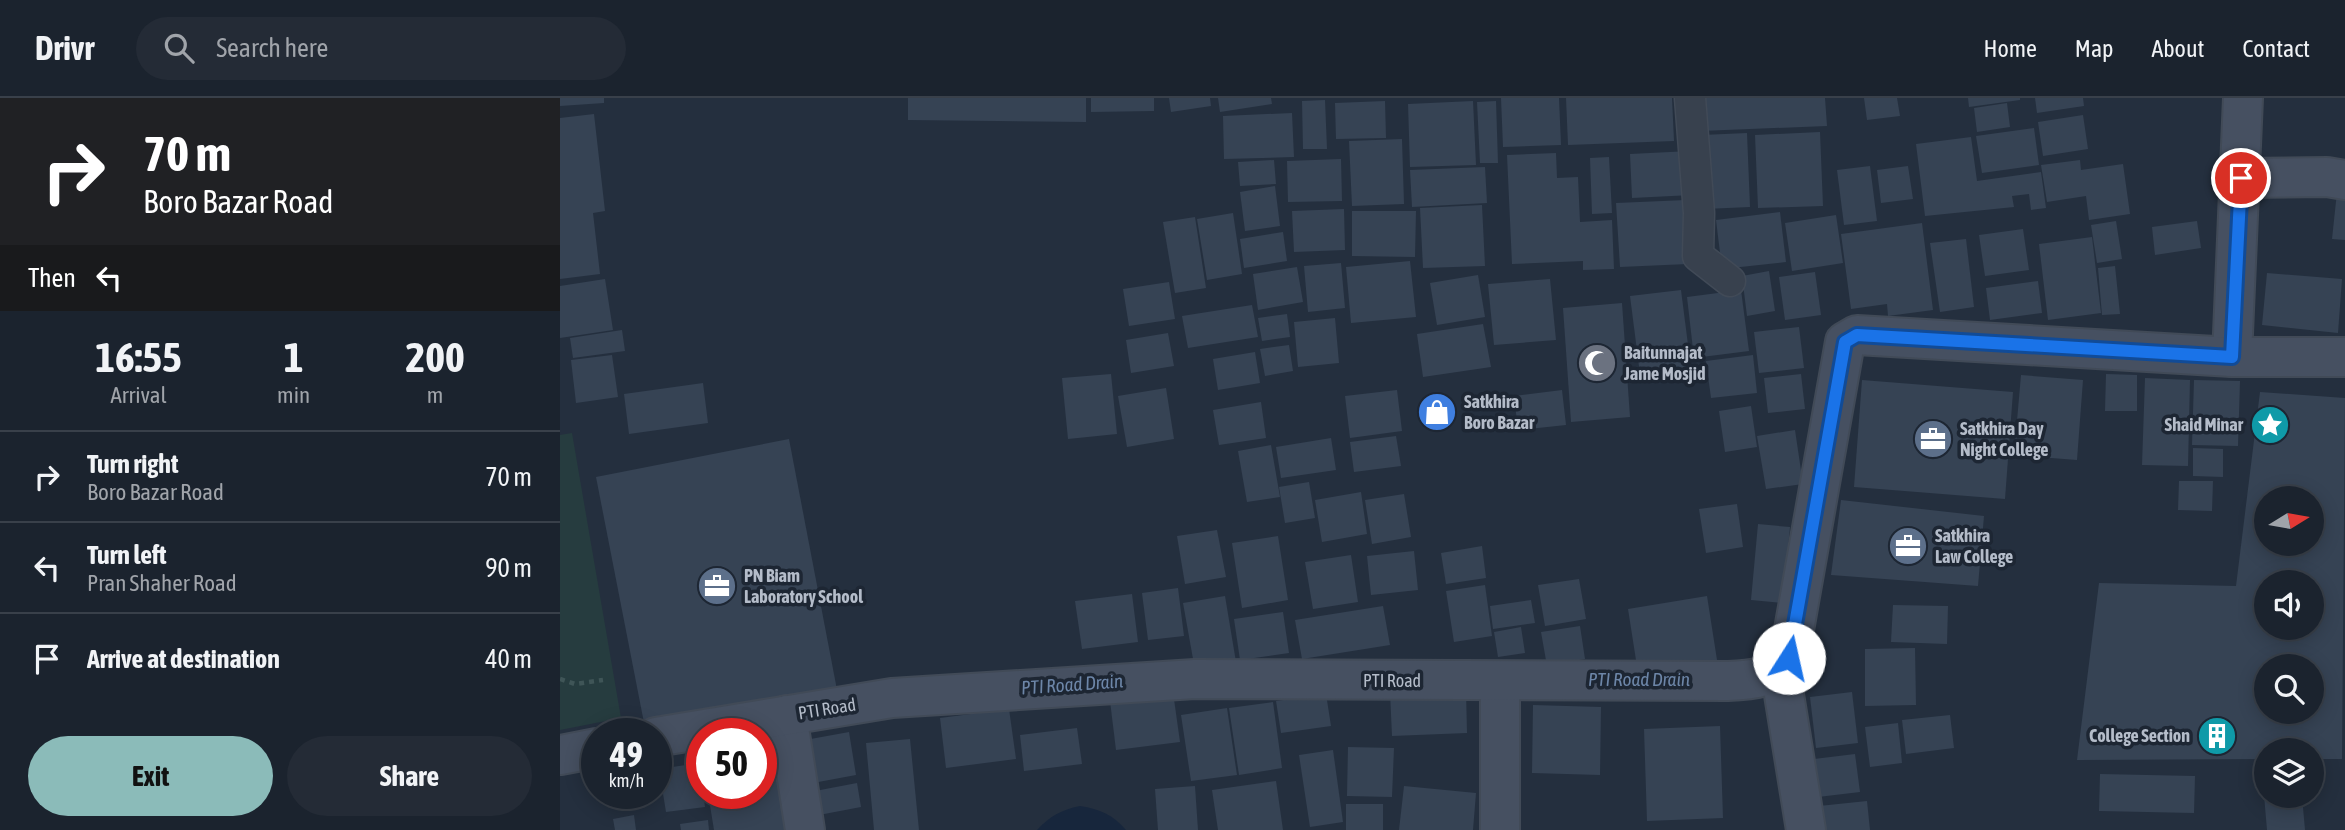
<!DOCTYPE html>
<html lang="en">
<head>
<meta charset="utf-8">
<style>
	:root { --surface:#1b232e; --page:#242b36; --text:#f1f3f6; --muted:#a0a4aa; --line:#39404a; --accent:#8bbbb9 }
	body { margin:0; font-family:"Asap Condensed",sans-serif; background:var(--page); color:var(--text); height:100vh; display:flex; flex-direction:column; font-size:26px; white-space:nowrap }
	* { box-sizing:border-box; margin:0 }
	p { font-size:23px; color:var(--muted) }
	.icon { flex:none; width:38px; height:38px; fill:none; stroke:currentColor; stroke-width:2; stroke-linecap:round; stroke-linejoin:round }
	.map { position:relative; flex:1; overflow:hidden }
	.drawer { display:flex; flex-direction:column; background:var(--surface); width:560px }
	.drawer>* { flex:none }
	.hud { background:#202124; color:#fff; overflow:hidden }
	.needle { width:46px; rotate:79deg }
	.fabs { position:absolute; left:1694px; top:388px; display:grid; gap:14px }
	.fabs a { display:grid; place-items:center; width:70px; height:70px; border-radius:50%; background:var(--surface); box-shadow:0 4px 18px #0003,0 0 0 2px var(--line); font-size:35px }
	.speed { position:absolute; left:21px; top:620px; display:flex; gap:14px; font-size:35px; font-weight:700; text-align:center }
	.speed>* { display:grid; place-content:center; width:91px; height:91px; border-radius:50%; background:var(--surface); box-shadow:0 4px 18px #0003,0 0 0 2px var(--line); line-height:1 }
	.speed small { font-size:18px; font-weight:400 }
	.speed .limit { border:10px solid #d22; background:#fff; color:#111 }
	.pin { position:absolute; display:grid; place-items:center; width:60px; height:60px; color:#fff; margin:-30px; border:4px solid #fff; border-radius:50%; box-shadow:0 2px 7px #0007 }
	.me { position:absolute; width:77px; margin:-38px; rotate:10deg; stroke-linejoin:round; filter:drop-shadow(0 0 5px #0008) }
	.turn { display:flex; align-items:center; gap:24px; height:147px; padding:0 28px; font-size:32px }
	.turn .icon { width:91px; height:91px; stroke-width:2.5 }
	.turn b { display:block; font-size:49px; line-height:60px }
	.then { display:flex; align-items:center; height:66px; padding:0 28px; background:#0003; gap:14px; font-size:26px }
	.eta { display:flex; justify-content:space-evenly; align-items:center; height:119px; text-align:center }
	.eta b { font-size:42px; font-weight:700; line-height:49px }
	.primary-button { display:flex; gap:14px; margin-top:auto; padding:14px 28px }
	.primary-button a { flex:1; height:80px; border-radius:42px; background:var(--accent); color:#111; font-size:28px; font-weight:700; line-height:80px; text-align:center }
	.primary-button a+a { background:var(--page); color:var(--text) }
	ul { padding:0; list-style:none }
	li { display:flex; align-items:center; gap:21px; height:91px; padding:0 28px; border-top:2px solid var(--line) }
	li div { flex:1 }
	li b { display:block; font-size:26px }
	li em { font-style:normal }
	header { display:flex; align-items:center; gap:42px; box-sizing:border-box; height:98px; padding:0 35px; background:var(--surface); border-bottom:2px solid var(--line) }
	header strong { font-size:33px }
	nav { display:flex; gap:38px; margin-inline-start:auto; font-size:24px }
	.search { width:490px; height:63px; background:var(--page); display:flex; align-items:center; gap:18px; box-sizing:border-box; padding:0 24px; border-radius:38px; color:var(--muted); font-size:26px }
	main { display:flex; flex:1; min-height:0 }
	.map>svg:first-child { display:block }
	.green { fill:#263c3f }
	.water { fill:#17263c }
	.building { fill:#364354; fill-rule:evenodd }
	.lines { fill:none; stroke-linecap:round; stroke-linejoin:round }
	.street-casing { stroke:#414a57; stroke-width:33 }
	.secondary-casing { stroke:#414a57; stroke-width:42 }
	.path { stroke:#3f5557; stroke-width:4.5; stroke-dasharray:5 5; stroke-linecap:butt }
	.street { stroke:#38414e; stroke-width:30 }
	.secondary { stroke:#465061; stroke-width:38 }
	.route-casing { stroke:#114b97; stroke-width:18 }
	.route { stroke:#1a73e8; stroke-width:12 }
	.labels { text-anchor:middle; stroke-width:7; stroke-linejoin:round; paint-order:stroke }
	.poi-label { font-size:18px; font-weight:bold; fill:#b4bcc9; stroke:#1d2633; text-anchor:start }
	.street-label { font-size:18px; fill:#b4bcc9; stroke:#1d2633 }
	.water-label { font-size:19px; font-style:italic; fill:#6d86a8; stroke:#1d2633 }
</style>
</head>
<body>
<header>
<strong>Drivr</strong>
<div class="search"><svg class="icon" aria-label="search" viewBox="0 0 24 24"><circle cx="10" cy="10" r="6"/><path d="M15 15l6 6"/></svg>Search here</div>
<nav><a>Home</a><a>Map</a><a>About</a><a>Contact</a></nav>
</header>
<main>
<section class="drawer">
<div class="hud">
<div class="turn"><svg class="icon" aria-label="right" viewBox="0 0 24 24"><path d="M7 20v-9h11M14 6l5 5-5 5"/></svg><div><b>70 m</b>Boro Bazar Road</div></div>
<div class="then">Then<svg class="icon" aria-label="left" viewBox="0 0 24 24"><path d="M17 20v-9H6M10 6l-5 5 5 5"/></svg></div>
</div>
<div class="eta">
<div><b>16:55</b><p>Arrival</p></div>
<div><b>1</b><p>min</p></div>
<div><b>200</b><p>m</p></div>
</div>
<ul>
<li><svg class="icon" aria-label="right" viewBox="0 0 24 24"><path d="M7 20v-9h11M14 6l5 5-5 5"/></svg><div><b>Turn right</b><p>Boro Bazar Road</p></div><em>70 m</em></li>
<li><svg class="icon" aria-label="left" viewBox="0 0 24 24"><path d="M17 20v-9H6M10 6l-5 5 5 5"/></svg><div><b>Turn left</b><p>Pran Shaher Road</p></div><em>90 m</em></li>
<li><svg class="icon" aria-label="arrive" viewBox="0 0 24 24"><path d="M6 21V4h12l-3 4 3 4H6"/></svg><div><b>Arrive at destination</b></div><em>40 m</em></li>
</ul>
<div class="primary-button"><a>Exit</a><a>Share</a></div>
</section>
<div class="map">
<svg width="1785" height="732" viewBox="0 0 1785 732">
	<rect width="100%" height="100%" fill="#242f3e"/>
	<polygon class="green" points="12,335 61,620 0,632 0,337"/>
	<path class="water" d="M520,708C540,711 553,717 566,732H477C490,718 501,712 520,708Z"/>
	<g class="building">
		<polygon points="0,0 44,0 44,5 0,8"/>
		<polygon points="348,0 526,0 526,24 348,22"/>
		<polygon points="531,0 594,0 594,13 531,14"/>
		<polygon points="609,0 650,0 651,8 611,14"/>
		<polygon points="658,0 711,0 712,6 660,14"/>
		<polygon points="941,0 999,0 1001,47 943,49"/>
		<polygon points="1006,0 1112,0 1114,43 1008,47"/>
		<polygon points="1140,0 1265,0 1267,28 1141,33"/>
		<polygon points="1304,0 1337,0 1340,18 1307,22"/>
		<polygon points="1408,0 1460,0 1460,2 1409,9"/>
		<polygon points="1475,0 1523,0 1524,8 1477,15"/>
		<polygon points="765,2 767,51 743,51 742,3"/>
		<polygon points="825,3 826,40 776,41 775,5"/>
		<polygon points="913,3 916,67 850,69 848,6"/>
		<polygon points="936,3 938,65 920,65 917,4"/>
		<polygon points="1447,5 1450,29 1417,34 1414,10"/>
		<polygon points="732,15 734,59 664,61 663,18"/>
		<polygon points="34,16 45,113 33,115 40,176 0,181 0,20"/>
		<polygon points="1523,17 1528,51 1483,58 1478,24"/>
		<polygon points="1474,30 1479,67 1422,75 1416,38"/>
		<polygon points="1260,34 1263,108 1198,110 1195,37"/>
		<polygon points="1187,35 1190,109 1145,111 1142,37"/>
		<polygon points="1411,39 1417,83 1481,74 1486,110 1471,112 1469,96 1452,98 1454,109 1365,118 1356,46"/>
		<polygon points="842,41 844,106 792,108 789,43"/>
		<polygon points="1130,53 1132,97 1072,100 1070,56"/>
		<polygon points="996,55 997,80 1018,79 1020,124 1052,122 1054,171 1023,172 1023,163 952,166 947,57"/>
		<polygon points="1049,59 1052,115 1032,116 1030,60"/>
		<polygon points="781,61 782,103 728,104 727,63"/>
		<polygon points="714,62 716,86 680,88 678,64"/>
		<polygon points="1520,62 1521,72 1563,66 1570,116 1529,122 1526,98 1487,104 1481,67"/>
		<polygon points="1310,68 1317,123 1284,127 1277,72"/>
		<polygon points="1348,68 1353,101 1321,105 1317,72"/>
		<polygon points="925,69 927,105 852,109 850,72"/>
		<polygon points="715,88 720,128 685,133 680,94"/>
		<polygon points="1777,94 1785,95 1785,142 1772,141"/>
		<polygon points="1126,102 1128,166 1060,169 1056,105"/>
		<polygon points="922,107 925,168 863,170 860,110"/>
		<polygon points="784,111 785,152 734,154 732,113"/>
		<polygon points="792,113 856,113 855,159 792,158"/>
		<polygon points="1220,114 1226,164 1162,171 1156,122"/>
		<polygon points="673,115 682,176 647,182 637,121"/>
		<polygon points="1276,117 1283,165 1232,173 1225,125"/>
		<polygon points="635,119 646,190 615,195 603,124"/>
		<polygon points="1556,123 1562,161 1537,165 1531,127"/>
		<polygon points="1637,123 1641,150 1595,157 1592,129"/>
		<polygon points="1362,125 1373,212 1328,218 1327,206 1291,211 1281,136"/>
		<polygon points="1463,131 1469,172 1425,178 1419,137"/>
		<polygon points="723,134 727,163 684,170 680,141"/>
		<polygon points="1532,139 1541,215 1488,222 1479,146"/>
		<polygon points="1406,141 1414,209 1380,214 1370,145"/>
		<polygon points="850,163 856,219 791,225 786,169"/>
		<polygon points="781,165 785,210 748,214 744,168"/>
		<polygon points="1555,168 1560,216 1542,217 1538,170"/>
		<polygon points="737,169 743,204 698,212 693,176"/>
		<polygon points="1209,173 1215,213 1187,218 1182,178"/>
		<polygon points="1255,174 1261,217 1225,222 1219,179"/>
		<polygon points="1707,175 1782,181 1778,235 1702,227"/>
		<polygon points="918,177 925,219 877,227 870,185"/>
		<polygon points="45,181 53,232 0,240 0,188"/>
		<polygon points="990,181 996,242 934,247 928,186"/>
		<polygon points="1478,183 1482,215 1430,222 1426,190"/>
		<polygon points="609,184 615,221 569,228 563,191"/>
		<polygon points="1121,192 1132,278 1081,284 1070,198"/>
		<polygon points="1181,192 1189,253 1134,260 1127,199"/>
		<polygon points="1062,205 1070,319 1011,324 1003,210"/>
		<polygon points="692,207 698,239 628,250 622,218"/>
		<polygon points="727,216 730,239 702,243 698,220"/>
		<polygon points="775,220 779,265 738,269 734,224"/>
		<polygon points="923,226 931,269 863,279 857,236"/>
		<polygon points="1239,229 1244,270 1199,275 1194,234"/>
		<polygon points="62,232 65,253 13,260 10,240"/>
		<polygon points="608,235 614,268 571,275 566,242"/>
		<polygon points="729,247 733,273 705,278 700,251"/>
		<polygon points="695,254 700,285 658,292 653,261"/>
		<polygon points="52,257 58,299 16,305 11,262"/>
		<polygon points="1193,257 1197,295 1151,300 1146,263"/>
		<polygon points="551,276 557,336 508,341 502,280"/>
		<polygon points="1241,276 1245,311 1208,315 1204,280"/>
		<polygon points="1546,276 1577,277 1577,313 1545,313"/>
		<polygon points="1461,277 1523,282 1517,362 1454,357"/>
		<polygon points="1585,280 1630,282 1628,368 1582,367"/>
		<polygon points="1302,282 1453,294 1445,401 1294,389"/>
		<polygon points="1634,282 1680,283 1678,348 1632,347"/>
		<polygon points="143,285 148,325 69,336 64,296"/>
		<polygon points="606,290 614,341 567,349 558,298"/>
		<polygon points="837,292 842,333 790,340 785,298"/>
		<polygon points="1002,292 1006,327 958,332 954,298"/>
		<path d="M1700,294L1785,300L1782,661H1752V653H1706V661L1517,662L1539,485L1676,488ZM1706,401H1752V446H1706ZM1706,485H1752V530H1706ZM1706,569H1752V614H1706Z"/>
		<polygon points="701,304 706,340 659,347 653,312"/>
		<polygon points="1191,308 1197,349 1165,354 1159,313"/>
		<polygon points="1235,332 1243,386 1206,391 1197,338"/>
		<polygon points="836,338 841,368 794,374 790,344"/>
		<polygon points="771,340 776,372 721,380 716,349"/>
		<polygon points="229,341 278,597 86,635 36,379"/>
		<polygon points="711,347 720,399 687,404 678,353"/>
		<polygon points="1633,350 1663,351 1663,379 1633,378"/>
		<polygon points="1619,383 1653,383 1652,413 1618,412"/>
		<polygon points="749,384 755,420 725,425 719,389"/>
		<polygon points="801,394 807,436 762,444 755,402"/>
		<polygon points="844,396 851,439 812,446 805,402"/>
		<polygon points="1281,402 1424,418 1418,488 1271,477"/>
		<polygon points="1177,406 1183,449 1146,455 1139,411"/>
		<polygon points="1198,426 1230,429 1223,505 1191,502"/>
		<polygon points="657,432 666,479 625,486 617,438"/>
		<polygon points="718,438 728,502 682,510 672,445"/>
		<polygon points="922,448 926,480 886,486 881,455"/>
		<polygon points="854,453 858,492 811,497 807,458"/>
		<polygon points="791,457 798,504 753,511 745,464"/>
		<polygon points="1019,481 1026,521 985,528 978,487"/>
		<polygon points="925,487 932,538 894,544 886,493"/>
		<polygon points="618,490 624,538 588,542 582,495"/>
		<polygon points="572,496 578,544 522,551 515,503"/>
		<polygon points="665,498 676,564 635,572 623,505"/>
		<polygon points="1147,498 1157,562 1078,575 1068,511"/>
		<polygon points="971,502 975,525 933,531 930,508"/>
		<polygon points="1333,507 1388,508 1387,546 1331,544"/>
		<polygon points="823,508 830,547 742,561 735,522"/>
		<polygon points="723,514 729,555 680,562 674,521"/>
		<polygon points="1020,528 1025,561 987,568 981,534"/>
		<polygon points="961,529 965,555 938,559 934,534"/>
		<polygon points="1355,550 1356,607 1305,608 1305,551"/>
		<polygon points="906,592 907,635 832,638 830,594"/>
		<polygon points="613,594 620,644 556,652 550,603"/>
		<polygon points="1292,594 1298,645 1256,650 1250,599"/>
		<polygon points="766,596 771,628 721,635 716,603"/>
		<polygon points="713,604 722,670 679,677 669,610"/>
		<polygon points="973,607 1041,609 1040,677 972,675"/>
		<polygon points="667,610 677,677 631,683 621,617"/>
		<polygon points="449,611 456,661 386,670 380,620"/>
		<polygon points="1390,617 1394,650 1346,656 1342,622"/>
		<polygon points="1338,625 1342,665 1310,669 1305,629"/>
		<polygon points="1160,628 1163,720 1087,723 1084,631"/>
		<polygon points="517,630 522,666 464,673 460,637"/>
		<polygon points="289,634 296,677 253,685 245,642"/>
		<polygon points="350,641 359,732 314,732 306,645"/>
		<polygon points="220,646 232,732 154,732 148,695 201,695 201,649"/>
		<polygon points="788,649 834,650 832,699 787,698"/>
		<polygon points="773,652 783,724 750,729 739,657"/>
		<polygon points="1295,656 1300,694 1258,699 1254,661"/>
		<polygon points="139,665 145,709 106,714 99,671"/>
		<polygon points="1540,676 1635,678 1634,715 1539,713"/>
		<polygon points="716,683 723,732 658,732 652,692"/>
		<polygon points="297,685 301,709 259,717 255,693"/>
		<polygon points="635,688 638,732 598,732 595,691"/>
		<polygon points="844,688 916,695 913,732 839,732"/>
		<polygon points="1704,697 1742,698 1745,732 1707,732"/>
		<polygon points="1307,703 1310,732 1262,732 1259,708"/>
		<rect x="786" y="706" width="37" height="26"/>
		<polygon points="74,717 76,732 55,732 53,721"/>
		<polygon points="148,722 149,732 121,732 120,726"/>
	</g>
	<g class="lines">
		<g class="street-casing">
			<polyline id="street" points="1130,0 1139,115 1138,158 1170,183"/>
		</g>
		<g class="secondary-casing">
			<g id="secondary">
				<polyline points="1681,80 1767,79 1785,82"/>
				<polyline points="1672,259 1683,0"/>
				<polyline points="1220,572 1246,732"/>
				<polyline points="940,584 940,732"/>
				<polyline points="227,617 245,732"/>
				<path d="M96,639L332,600L635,581L1168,583C1193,582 1214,580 1229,560L1285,244L1297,237L1672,259H1785"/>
				<polyline points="0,657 37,650"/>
			</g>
		</g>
		<polyline class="path" points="0,581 15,586 43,582"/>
		<use href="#street" class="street"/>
		<use href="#secondary" class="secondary"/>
	</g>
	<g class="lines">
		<g class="route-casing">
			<polyline id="route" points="1229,560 1285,244 1297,237 1672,259 1681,80"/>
		</g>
		<use href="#route" class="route"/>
	</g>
	<defs>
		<g id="mosque-disc" transform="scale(2.0125)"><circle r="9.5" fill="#6b7280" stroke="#1d2633"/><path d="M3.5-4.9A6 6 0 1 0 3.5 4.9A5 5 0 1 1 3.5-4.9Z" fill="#fff"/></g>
		<g id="shop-disc" transform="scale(2.0125)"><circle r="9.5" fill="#3f7fe0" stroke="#1d2633"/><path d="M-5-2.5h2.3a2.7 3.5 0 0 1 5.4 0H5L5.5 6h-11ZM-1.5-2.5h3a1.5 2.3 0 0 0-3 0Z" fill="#fff"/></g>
		<g id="sight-disc" transform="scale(2.0125)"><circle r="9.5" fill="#0f9aa8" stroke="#1d2633"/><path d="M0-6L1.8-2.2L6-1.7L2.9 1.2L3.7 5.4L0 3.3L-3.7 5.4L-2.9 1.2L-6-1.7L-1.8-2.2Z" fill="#fff"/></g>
		<g id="office-disc" transform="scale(2.0125)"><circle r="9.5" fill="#5c6f8a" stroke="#1d2633"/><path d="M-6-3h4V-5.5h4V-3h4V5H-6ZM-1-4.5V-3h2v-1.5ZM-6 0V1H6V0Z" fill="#fff"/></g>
		<g id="building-disc" transform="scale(2.0125)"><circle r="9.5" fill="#0f9aa8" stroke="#1d2633"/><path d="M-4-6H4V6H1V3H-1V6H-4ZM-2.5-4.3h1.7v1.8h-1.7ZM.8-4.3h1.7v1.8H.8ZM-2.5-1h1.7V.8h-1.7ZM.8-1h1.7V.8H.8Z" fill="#fff"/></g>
	</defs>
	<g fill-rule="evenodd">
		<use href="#mosque-disc" x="1037" y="265"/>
		<use href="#shop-disc" x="877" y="314"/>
		<use href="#sight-disc" x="1710" y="327"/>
		<use href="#office-disc" x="1373" y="341"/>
		<use href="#office-disc" x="1348" y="448"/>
		<use href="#office-disc" x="157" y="488"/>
		<use href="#building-disc" x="1657" y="638"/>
	</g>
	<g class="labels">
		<g class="poi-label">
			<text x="1064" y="261">Baitunnajat<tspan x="1064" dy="21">Jame Mosjid</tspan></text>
			<text x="904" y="310">Satkhira<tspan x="904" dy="21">Boro Bazar</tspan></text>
			<text x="1683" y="333" text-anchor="end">Shaid Minar</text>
			<text x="1400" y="337">Satkhira Day<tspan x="1400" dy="21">Night College</tspan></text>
			<text x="1375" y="444">Satkhira<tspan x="1375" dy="21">Law College</tspan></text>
			<text x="184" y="484">PN Biam<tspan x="184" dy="21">Laboratory School</tspan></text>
			<text x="1630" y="644" text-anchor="end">College Section</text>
		</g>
		<g class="street-label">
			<text x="832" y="589">PTI Road</text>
			<text transform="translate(267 611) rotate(-9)" y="6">PTI Road</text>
		</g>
		<g class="water-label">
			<text x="1079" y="588">PTI Road Drain</text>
			<text transform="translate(512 586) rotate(-4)" y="7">PTI Road Drain</text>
		</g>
	</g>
</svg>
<div class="fabs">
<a><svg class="needle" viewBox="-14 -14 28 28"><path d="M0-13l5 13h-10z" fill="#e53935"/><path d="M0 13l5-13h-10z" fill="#a0a4aa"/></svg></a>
<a><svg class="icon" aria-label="sound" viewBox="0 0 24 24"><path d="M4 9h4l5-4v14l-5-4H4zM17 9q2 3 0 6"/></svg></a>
<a><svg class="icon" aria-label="search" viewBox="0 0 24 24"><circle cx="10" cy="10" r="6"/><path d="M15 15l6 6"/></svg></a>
<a><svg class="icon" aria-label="layers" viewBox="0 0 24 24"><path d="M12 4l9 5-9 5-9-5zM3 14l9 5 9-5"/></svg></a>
</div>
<div class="speed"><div>49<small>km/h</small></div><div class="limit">50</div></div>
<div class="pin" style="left:1681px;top:80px;background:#d93025"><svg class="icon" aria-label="arrive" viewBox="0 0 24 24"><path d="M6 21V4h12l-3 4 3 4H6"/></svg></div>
<svg class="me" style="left:1229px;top:560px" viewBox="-20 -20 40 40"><circle r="19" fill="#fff"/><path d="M0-13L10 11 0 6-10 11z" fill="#1a73e8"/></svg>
</div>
</main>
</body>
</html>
